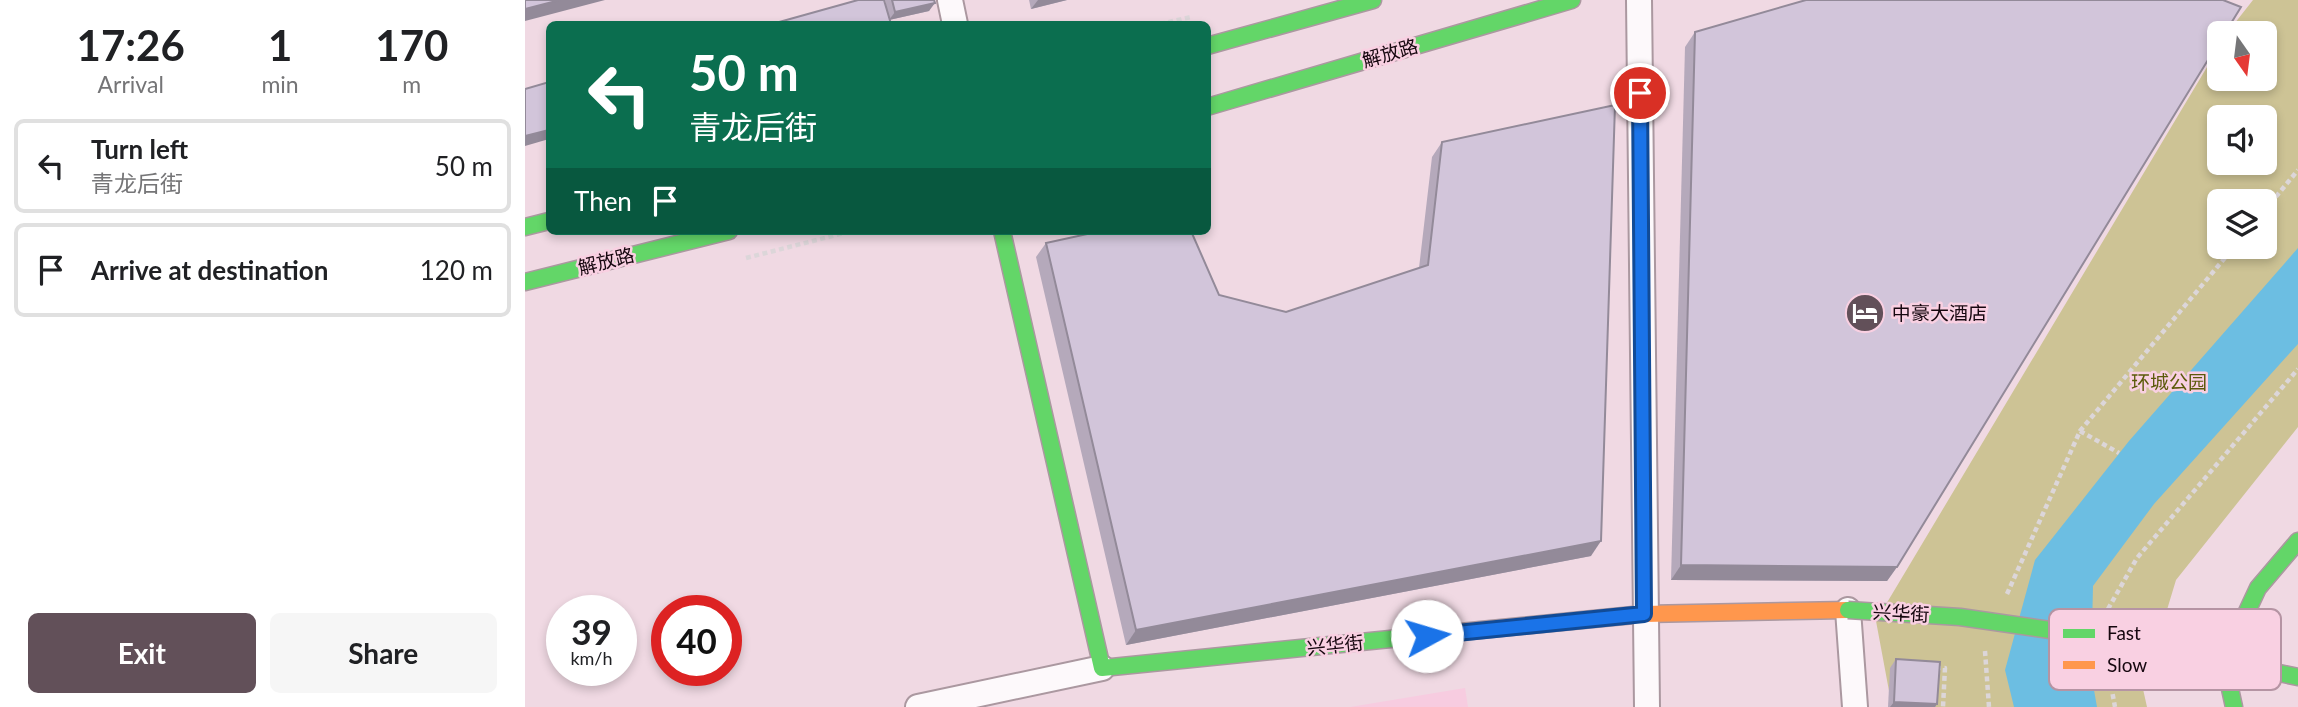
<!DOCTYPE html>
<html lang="en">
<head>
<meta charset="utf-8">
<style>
	:root { --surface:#fff; --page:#f6f6f6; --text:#202124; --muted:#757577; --line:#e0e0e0; --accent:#625059 }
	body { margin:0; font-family:Lato,"Noto Sans SC",sans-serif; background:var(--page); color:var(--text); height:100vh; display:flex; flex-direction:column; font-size:26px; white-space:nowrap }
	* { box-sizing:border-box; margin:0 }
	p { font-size:23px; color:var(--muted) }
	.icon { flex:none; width:38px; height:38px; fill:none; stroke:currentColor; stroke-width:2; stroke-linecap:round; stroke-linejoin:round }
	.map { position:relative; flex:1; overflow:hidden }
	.panel { display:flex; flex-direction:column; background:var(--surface); width:525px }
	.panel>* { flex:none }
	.top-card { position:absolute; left:21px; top:21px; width:665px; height:214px; border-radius:10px; box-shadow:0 4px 10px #0003; background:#0b6e4f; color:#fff; overflow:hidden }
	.needle { width:46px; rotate:166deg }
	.fabs { position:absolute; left:1682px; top:21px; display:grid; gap:14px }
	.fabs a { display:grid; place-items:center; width:70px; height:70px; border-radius:10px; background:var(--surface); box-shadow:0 4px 10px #0003; font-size:35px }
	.speed { position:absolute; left:21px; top:595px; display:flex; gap:14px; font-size:35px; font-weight:700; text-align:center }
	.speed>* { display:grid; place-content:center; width:91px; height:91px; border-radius:50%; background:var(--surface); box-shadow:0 4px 10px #0003; line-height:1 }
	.speed small { font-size:18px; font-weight:400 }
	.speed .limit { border:10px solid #d22; background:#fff; color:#111 }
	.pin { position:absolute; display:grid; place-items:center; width:60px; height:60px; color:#fff; margin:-30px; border:4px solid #fff; border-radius:50%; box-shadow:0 2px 7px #0007 }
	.me { position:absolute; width:77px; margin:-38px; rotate:84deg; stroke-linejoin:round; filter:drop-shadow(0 0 5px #0008) }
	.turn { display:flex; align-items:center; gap:24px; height:147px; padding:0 28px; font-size:32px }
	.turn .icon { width:91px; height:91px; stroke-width:2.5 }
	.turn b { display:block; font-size:49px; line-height:60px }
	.then { display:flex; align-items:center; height:66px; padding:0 28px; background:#0003; gap:14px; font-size:26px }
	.eta { display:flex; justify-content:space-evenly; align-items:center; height:119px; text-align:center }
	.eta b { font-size:42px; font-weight:700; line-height:49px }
	.button { display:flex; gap:14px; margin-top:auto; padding:14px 28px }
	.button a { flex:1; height:80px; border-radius:10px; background:var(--accent); color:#fff; font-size:28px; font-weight:700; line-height:80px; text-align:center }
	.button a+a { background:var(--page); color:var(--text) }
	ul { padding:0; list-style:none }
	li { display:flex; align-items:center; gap:21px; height:94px; margin:0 14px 10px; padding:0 14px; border:4px solid var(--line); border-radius:10px }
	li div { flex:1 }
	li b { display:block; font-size:26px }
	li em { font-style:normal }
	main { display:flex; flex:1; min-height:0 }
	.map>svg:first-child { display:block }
	.built { fill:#f7cce0 }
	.green { fill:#cdc395; fill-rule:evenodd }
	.water { fill:#6cbee2 }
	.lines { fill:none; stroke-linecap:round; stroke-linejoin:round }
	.street-casing { stroke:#ab98a0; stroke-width:28 }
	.fast-casing { stroke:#ab98a0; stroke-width:19 }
	.slow-casing { stroke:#ab98a0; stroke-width:19 }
	.path { stroke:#dcd6d9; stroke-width:4.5; stroke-dasharray:5 3.5; stroke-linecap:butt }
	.street { stroke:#fdf9fb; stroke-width:24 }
	.fast { stroke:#63d668; stroke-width:16 }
	.slow { stroke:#ff974d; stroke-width:16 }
	.fast-bridge-casing { stroke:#ab98a0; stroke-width:19; stroke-linecap:butt }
	.fast-bridge { stroke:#63d668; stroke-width:16 }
	.wall { fill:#b5a9bb }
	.shaded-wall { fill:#938a99 }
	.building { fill:#d2c5da; stroke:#938a99; stroke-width:2 }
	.route-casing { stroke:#114b97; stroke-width:18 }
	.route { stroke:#1a73e8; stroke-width:12 }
	.labels { text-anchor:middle; stroke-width:5; stroke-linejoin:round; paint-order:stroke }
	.street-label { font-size:19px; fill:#16070f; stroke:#f9d0e2 }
	.poi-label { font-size:19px; fill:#16070f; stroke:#f9d0e2; text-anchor:start }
	.park-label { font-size:19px; fill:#5b5a0a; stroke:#f9d0e2 }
	.key { fill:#f9d0e2; stroke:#b594a3; stroke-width:2 }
	.key-label { font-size:19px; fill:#16070f }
</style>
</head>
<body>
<main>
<section class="panel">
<div class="eta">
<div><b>17:26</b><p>Arrival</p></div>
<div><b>1</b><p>min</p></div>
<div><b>170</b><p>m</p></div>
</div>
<ul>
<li><svg class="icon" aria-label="left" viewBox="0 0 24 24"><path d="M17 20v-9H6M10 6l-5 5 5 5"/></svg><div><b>Turn left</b><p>青龙后街</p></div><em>50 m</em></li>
<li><svg class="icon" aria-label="arrive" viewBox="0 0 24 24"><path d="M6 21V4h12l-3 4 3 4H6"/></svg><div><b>Arrive at destination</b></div><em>120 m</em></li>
</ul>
<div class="button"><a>Exit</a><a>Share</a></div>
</section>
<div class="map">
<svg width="1773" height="707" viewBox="0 0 1773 707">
	<rect width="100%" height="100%" fill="#f0d9e3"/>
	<polygon class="built" points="940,688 943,707 825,707"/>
	<path class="green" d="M1728,0H1773V427L1651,580L1618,689L1622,707H1367L1351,621L1694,47V79H1740V33H1702ZM1694,117H1740V163H1694ZM1694,201H1740V247H1694Z"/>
	<polygon class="water" points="1773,248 1773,344 1629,504 1568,586 1566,673 1572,707 1489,707 1480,670 1510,560 1604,441"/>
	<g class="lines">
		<g class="street-casing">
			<g id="street">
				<polyline points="425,0 430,24"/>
				<polyline points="1114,0 1122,707"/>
				<polyline points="1323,610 1330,707"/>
				<polyline points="393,707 577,668"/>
			</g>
		</g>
		<g class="fast-casing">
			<g id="fast">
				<polyline points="682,46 848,0"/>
				<polyline points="682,107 1047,0"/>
				<polyline points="0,227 24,221"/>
				<polyline points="477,231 577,668 925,633"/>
				<polyline points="0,282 204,231"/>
				<polyline points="1615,643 1773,677"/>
				<polyline points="1709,707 1699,661 1733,588 1773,541"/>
			</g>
		</g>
		<g class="slow-casing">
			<polyline id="slow" points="925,633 1119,614 1323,610"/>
		</g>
		<g class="path">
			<polyline points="635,24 666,17"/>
			<polyline points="1740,210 1773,170"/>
			<polyline points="221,258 327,231"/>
			<polyline points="1555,431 1594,453"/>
			<polyline points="1482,594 1555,431 1709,247"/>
			<polyline points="1583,609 1612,558 1773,369"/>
			<polyline points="1460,651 1464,707"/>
			<polyline points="1411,668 1420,668 1418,707"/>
			<polyline points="1583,669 1590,707"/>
		</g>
		<use href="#street" class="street"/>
		<use href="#fast" class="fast"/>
		<use href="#slow" class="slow"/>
		<g class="fast-bridge-casing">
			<polyline id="fast-bridge" points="1323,610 1435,617 1615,643"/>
		</g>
		<use href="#fast-bridge" class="fast-bridge"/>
	</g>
	<g class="wall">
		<polygon points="360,0 409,0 404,11 364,20"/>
		<polygon points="504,0 542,0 506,9"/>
		<polygon points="1170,32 1372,567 1362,581 1146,580 1160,47"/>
		<polygon points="917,142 1066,556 601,645 511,257 521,243 694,295 761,312 894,268 907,157"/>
		<polygon points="1371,659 1412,704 1410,707 1363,707 1365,668"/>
	</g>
	<g class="shaded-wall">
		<polygon points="35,0 80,0 0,21 0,9"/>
		<polygon points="513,0 542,0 506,9"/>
		<polygon points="410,3 404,11 364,20 370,12"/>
		<polygon points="24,130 24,139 0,146 0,136"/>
		<polygon points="1076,541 1066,556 601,645 611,630"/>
		<polygon points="1156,565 1372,567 1362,581 1146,580"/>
		<polygon points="1369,702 1412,704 1410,707 1365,707"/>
	</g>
	<g class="building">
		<polygon points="0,0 35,0 0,9"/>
		<polygon points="333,0 359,0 366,24 247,24"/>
		<polygon points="367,0 409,0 410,3 370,12"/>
		<polygon points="1281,0 1698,0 1716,7 1700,33 1694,33 1694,42 1372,567 1156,565 1170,32"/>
		<polygon points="24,82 24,130 0,136 0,89"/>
		<polygon points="1090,105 1076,541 611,630 521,243 576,231 666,231 694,295 761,312 903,265 917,142"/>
		<polygon points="1371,659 1415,662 1412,704 1369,702"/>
	</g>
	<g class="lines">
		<g class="route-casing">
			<polyline id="route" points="902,636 1119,614 1115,93"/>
		</g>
		<use href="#route" class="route"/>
	</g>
	<defs>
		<g id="hotel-disc" transform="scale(2.0125)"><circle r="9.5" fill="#625059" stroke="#f9d0e2"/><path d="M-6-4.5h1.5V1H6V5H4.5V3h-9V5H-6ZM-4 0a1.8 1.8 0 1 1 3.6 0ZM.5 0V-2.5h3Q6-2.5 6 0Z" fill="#fff"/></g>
	</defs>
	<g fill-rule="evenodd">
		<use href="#hotel-disc" x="1340" y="313"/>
	</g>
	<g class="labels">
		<g class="street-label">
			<text transform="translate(865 53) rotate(-16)" y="7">解放路</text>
			<text transform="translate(81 261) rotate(-14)" y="7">解放路</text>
			<text transform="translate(1376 613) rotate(3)" y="7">兴华街</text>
			<text transform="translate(810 645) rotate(-6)" y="7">兴华街</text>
		</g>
		<g class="poi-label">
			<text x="1367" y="320">中豪大酒店</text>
		</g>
		<g class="park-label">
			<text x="1644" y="389">环城公园</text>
		</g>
	</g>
	<rect x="1524" y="609" width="232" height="81" rx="10" class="key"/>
	<rect x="1538" y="629" width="32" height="9" fill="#63d668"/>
	<rect x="1538" y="661" width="32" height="8" fill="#ff974d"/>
	<g class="key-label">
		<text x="1582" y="640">Fast</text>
		<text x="1582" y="672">Slow</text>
	</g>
</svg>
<div class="fabs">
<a><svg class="needle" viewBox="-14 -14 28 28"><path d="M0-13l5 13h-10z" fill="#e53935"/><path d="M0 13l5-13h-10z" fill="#757577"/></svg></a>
<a><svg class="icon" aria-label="sound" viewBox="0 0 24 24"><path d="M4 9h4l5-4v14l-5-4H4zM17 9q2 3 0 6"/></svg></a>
<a><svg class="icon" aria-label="layers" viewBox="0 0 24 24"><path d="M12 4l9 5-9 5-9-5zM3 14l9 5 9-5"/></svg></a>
</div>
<div class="speed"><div>39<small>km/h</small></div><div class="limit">40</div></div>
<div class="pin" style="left:1115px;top:93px;background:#d93025"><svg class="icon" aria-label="arrive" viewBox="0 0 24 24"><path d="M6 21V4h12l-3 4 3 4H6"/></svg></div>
<svg class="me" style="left:902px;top:636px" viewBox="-20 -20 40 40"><circle r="19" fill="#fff"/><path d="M0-13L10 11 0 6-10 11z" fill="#1a73e8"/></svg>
<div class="top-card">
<div class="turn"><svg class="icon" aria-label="left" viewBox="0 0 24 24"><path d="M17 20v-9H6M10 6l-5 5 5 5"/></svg><div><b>50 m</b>青龙后街</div></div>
<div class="then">Then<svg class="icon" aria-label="arrive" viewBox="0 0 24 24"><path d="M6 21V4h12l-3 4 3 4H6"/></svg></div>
</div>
</div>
</main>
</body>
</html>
